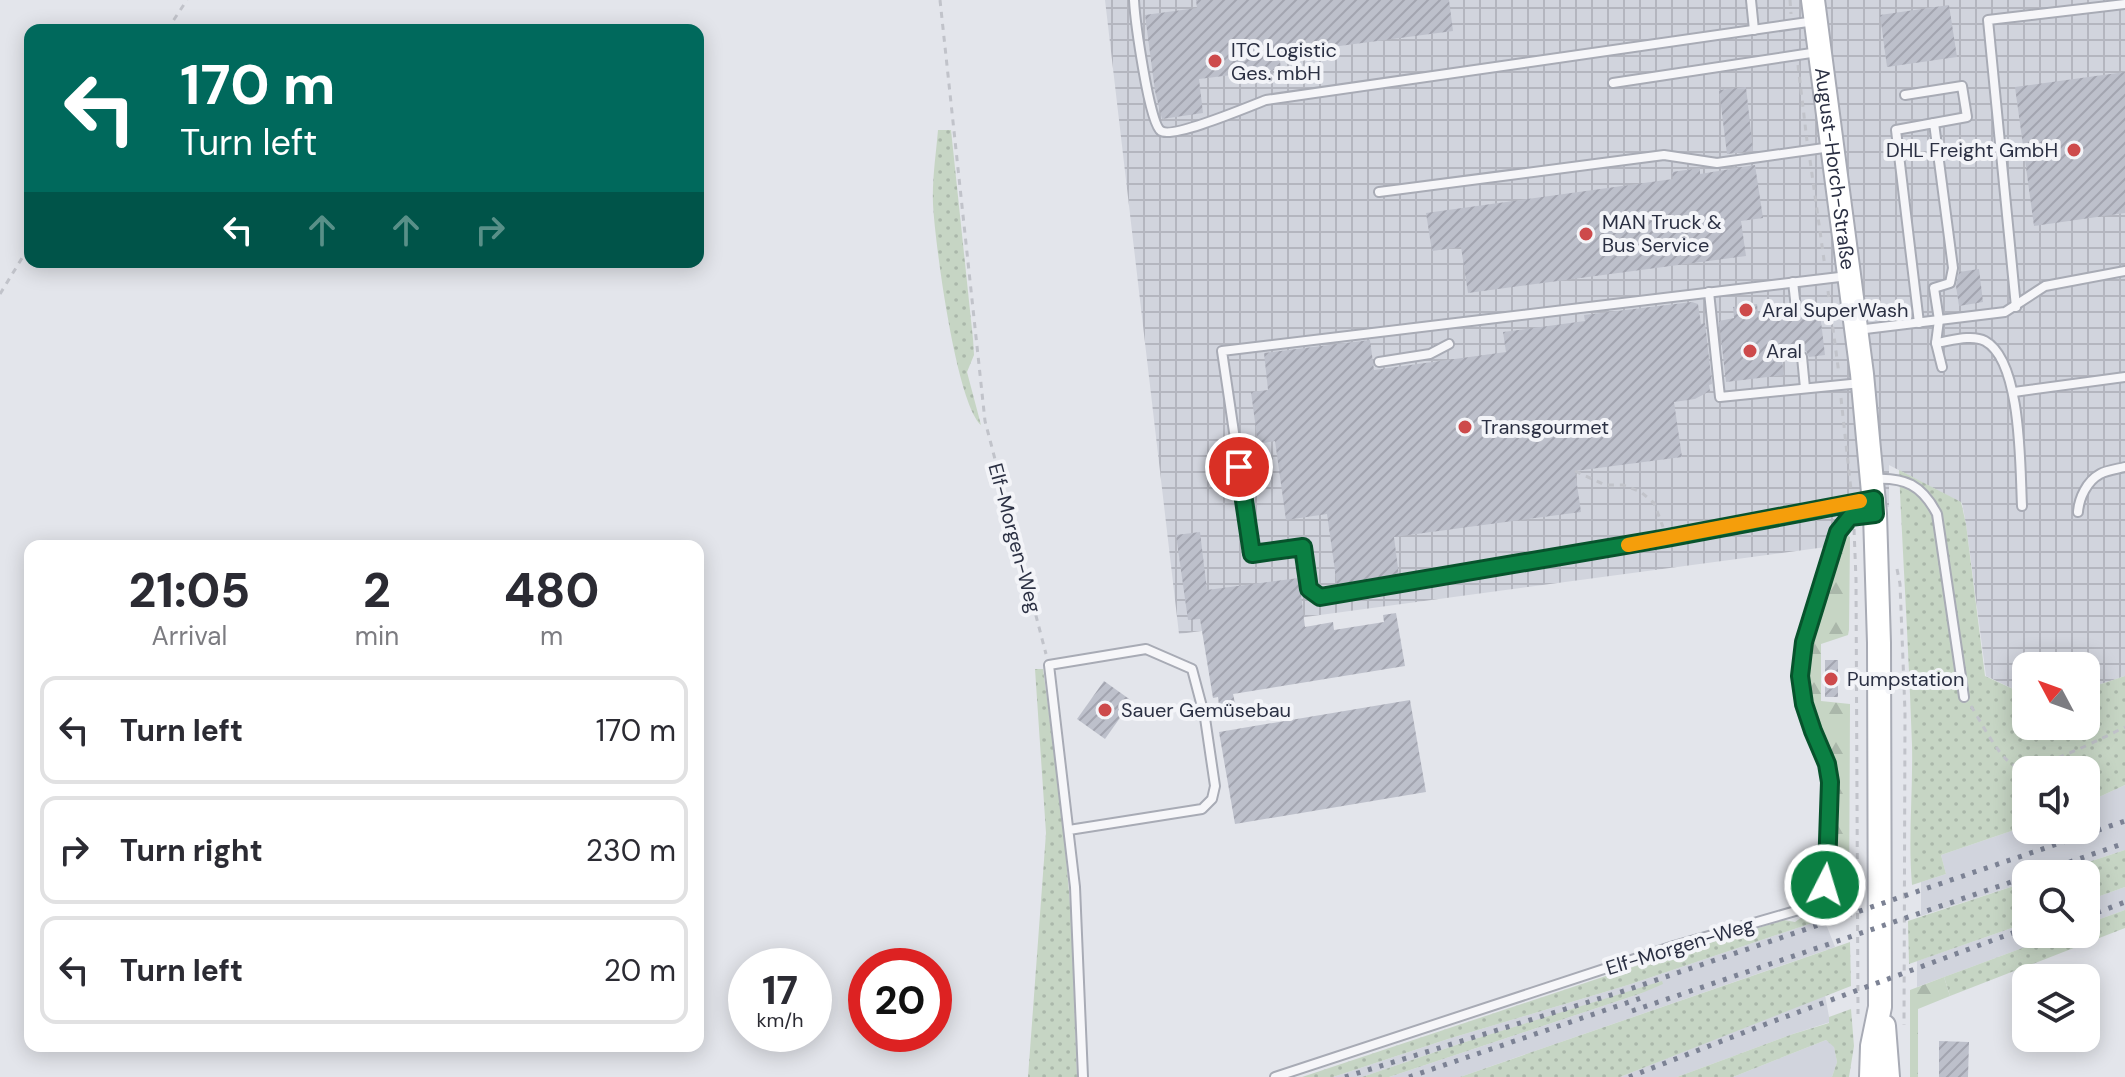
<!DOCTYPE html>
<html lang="en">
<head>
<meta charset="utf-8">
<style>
	:root { --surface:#fff; --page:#f7f7f7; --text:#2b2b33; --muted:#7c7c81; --line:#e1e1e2 }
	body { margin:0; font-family:"DM Sans",sans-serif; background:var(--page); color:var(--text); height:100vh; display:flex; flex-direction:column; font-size:30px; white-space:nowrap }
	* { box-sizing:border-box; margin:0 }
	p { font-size:26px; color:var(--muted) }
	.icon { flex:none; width:44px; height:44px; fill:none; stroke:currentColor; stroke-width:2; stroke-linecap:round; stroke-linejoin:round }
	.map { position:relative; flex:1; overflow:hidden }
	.drawer { position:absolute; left:24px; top:540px; width:680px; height:512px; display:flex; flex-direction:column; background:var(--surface); border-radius:16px; box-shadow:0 4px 20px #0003 }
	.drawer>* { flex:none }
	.hud { position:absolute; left:24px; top:24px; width:680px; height:244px; border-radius:16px; box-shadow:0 4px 20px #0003; background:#00695c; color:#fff; overflow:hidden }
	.needle { width:52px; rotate:311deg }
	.controls { position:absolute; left:2012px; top:652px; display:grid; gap:16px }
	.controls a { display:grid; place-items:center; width:88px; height:88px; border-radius:16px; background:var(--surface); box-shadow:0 4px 20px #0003; font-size:40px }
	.speed { position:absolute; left:728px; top:948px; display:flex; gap:16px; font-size:40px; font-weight:700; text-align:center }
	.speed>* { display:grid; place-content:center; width:104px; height:104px; border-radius:50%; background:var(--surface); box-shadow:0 4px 20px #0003; line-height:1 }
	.speed small { font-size:20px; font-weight:400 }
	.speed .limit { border:12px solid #d22; background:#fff; color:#111 }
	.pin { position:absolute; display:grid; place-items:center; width:68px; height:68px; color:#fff; margin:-34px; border:4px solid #fff; border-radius:50%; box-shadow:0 2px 8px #0007 }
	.me { position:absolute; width:88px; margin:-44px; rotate:5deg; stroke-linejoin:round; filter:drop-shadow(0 0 6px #0008) }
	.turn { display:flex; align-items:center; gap:28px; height:168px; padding:0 24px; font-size:36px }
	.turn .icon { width:104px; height:104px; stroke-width:2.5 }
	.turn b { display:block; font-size:56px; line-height:68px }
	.lanes { display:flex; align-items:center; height:76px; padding:0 24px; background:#0003; justify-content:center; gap:40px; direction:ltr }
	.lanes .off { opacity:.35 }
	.eta { display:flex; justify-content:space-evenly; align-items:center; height:136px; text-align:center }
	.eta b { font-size:48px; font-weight:800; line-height:56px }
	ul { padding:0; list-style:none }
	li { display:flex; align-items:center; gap:24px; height:108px; margin:0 16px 12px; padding:0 8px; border:4px solid var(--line); border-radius:16px }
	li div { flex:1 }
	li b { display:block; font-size:30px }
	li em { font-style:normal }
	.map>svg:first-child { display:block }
	.built { fill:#d1d4dd }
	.industrial { fill:url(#industrial-grid) }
	.grass { fill:url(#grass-dots) }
	.forest { fill:url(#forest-firs) }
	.building { fill:url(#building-hatch) }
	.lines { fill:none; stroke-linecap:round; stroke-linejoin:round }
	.lane-casing { stroke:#a8abb5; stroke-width:12 }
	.secondary-casing { stroke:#a8abb5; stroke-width:26 }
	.path { stroke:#c1c3ca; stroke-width:3; stroke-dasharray:6 6; stroke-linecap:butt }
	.lane { stroke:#f6f6f9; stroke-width:8 }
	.secondary { stroke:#fff; stroke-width:22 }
	.rail { stroke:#7c8294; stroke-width:5; stroke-dasharray:4 8; stroke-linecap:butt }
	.route-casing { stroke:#07532c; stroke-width:20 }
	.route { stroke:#0b8043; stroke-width:14 }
	.slow { stroke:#f59e0b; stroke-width:14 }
	.poi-dot { fill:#cd4a4b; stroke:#f3f4f8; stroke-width:3 }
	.labels { text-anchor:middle; stroke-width:8; stroke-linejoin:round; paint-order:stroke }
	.poi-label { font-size:20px; fill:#2b3043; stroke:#f3f4f8; text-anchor:start }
	.street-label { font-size:20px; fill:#2b3043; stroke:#f3f4f8 }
</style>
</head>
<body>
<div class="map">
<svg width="2125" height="1077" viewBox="0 0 2125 1077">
	<defs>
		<pattern id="industrial-grid" width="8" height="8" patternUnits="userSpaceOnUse" patternTransform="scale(2)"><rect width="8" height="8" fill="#d1d4dd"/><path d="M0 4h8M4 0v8" fill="none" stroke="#b4b6bf"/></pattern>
		<pattern id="grass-dots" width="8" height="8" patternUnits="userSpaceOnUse" patternTransform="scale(2)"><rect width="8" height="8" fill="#c6d5c4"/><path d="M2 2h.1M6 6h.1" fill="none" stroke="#aab7aa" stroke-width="1.8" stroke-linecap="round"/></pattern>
		<pattern id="forest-firs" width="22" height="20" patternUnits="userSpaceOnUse" patternTransform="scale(2)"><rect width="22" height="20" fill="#c6d5c4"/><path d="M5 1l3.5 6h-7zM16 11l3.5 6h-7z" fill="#aab7aa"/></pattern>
		<pattern id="building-hatch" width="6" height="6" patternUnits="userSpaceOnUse" patternTransform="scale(2)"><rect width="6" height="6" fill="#bdc0cb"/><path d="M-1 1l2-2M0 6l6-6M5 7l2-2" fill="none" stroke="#a3a5b0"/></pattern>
	</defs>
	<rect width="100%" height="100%" fill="#e3e5eb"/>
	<g class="built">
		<polygon points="2125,785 2125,850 2052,874 2026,874 2026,882 1921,916 1921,882 1946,874 1941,855 2026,826 2026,830 2086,830 2086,803"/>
		<polygon points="2125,887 2125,910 2086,924 2086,901"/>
		<polygon points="1824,919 1835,947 1460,1077 1389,1077 1642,993 1662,982 1462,1043 1362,1077 1333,1077 1448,1039 1628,985"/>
		<polygon points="2026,923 2026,934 2060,934 1917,987 1917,961"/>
		<polygon points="1825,995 1830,1022 1793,1034 1677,1077 1620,1077"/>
		<polygon points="1826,1040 1834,1046 1837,1062 1832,1077 1733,1077"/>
	</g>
	<polygon class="industrial" points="1105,0 2125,0 2125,676 2086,689 2086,666 2026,666 2026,695 1986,676 1966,524 1962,503 1889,465 1889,507 1841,513 1826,547 1179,634"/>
	<g class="grass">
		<path d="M938,130H951L973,339L974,355L967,372L981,425C956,402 935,243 933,204C932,179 936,154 938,130Z"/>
		<path d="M1899,470L1961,502L1966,524L1985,676L2026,695V726H2086V689L2125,676V785L2086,803V770H2026V826L1941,855L1946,874L1912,885C1908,839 1913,792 1912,745C1909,653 1903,562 1899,470Z"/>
		<polygon points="1035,669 1043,669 1061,802 1071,915 1077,1077 1028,1077 1046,833"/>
		<polygon points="2125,850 2125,887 2086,901 2086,874 2052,874"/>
		<polygon points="2026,882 2026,923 1909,964 1908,921"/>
		<polygon points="1827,900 1833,913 1824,916 1824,919 1628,985 1448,1039 1333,1077 1302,1077 1645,963 1784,920 1795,922"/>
		<polygon points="2125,910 2125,928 1950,996 1944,977 2060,934 2086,934 2086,924"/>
		<polygon points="1850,942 1851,986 1620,1077 1460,1077"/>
		<polygon points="1662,981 1663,984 1642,993 1389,1077 1362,1077 1462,1043"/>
		<polygon points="1851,1009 1854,1046 1849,1077 1832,1077 1837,1062 1834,1047 1826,1040 1733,1077 1677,1077 1793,1034 1829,1023 1829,1017"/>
	</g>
	<g class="forest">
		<polygon points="1845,534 1850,537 1849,630 1848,635 1821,644 1821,701 1850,704 1849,907 1833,913 1827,900 1832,884 1834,815 1833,763 1831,753 1817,728 1809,696 1805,668 1811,637 1837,547"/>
		<polygon points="1944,977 1950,996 1918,1009 1918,1077 1910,1077 1910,990"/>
	</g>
	<g class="building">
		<polygon points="1196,0 1449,0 1453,31 1279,54 1281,69 1199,79 1203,113 1162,119 1155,91 1145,15 1197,8"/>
		<polygon points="1949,5 1957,57 1887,67 1880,15"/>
		<polygon points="2125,72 2125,213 2034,226 2015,87"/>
		<polygon points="1746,87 1753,151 1727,154 1719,90"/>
		<polygon points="1755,165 1763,218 1741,221 1746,256 1468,293 1461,247 1432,251 1426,213 1673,179 1672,172 1700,168 1700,174"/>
		<polygon points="1979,269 1983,302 1959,306 1956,286 1959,272"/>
		<polygon points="1692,302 1698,304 1701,324 1705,323 1712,384 1709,385 1710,391 1695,399 1674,402 1682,457 1575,471 1581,512 1394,537 1399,576 1337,585 1327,514 1286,520 1275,441 1258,444 1251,392 1268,390 1264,353 1370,340 1374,370 1506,352 1503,332 1585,321 1584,315"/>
		<polygon points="1757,304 1758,313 1789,309 1791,313 1796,315 1801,313 1803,307 1819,305 1825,355 1809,357 1806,351 1801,350 1796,353 1795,358 1782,360 1784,375 1726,382 1719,321 1734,318 1733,307"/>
		<polygon points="1200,532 1207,590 1299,578 1305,627 1333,622 1334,630 1384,622 1383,615 1396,613 1405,666 1233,694 1235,703 1219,706 1218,697 1213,698 1200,619 1188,620 1176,535"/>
		<rect x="1825" y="660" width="13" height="37"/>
		<polygon points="1104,681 1132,701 1105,739 1077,719"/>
		<polygon points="1410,700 1426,792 1235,824 1219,732"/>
		<polygon points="1939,1041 1969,1042 1968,1077 1939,1077"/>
	</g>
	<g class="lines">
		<g class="lane-casing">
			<g id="lane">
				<path d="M1134,0C1135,19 1149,124 1161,131C1173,139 1250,106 1266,100L1815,21"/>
				<polyline points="1751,0 1754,30"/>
				<polyline points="1613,83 1818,52"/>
				<polyline points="1905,95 1962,86 1967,117 1934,123"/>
				<polyline points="1379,192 1664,155 1717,163 1831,147"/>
				<polyline points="1848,276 1222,351 1252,554 1303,547 1309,589 1320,597 1667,538 1871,499"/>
				<polyline points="1793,282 1796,308"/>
				<polyline points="1709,292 1720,397 1861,383"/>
				<polyline points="2016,307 1988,20 2125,4"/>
				<polyline points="1919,323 1896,130 1934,123 1953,268 1950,283 1934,288 1939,320 1936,343 1942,367"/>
				<polyline points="1857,330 2005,312 2045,286 2125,271"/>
				<path d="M1936,343C1950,341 1972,334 1985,341C2022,361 2020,468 2022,506"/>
				<polyline points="1802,357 1805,388"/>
				<polyline points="1379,362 1430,354 1449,344"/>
				<polyline points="2014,392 2125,377"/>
				<path d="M1873,479C1905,477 1922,485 1937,514L1964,697"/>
				<path d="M2078,512C2079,498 2087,481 2100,474C2107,470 2117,469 2125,467"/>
				<polyline points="1069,830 1202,809 1212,799 1215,786 1205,718 1192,669 1146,649 1049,665 1075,887 1083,1077"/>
				<path d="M1275,1077L1674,946L1799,910C1810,904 1820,897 1825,885C1830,869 1832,778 1827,762C1817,733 1799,706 1800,674C1801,639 1815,605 1825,573C1831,553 1834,531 1850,517L1874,514"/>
			</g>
		</g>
		<g class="secondary-casing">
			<g id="secondary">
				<path id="s1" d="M1813,0L1862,374L1875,514L1879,643L1880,1007L1872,1046L1871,1077"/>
				<polyline points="1884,1026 1888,1077"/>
			</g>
		</g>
		<g class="path">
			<polyline points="940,0 985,421 1046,654"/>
			<polyline points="1790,0 1791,14"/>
			<polyline points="167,30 187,0"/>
			<polyline points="1798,65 1807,141"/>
			<polyline points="1810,160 1825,267"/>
			<polyline points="1828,291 1839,374"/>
			<polyline points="0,294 30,245"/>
			<polyline points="1841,398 1851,490"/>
			<polyline points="1575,471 1605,485 1623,485 1641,492 1654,503 1663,527"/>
			<polyline points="1854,529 1856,579 1858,1014"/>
			<polyline points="1897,569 1900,584 1905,712 1904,1025"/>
			<path d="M1971,706C1982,723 1998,757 2015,766C2030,775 2107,736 2125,727"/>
		</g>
		<use href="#lane" class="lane"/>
		<use href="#secondary" class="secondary"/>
		<g class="rail">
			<polyline points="2035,874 2125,843"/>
			<polyline points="2086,917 2125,902"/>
			<polyline points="1632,1011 2026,877"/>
			<polyline points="1345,1077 1624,991 2125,821"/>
			<polyline points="1409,1077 1644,997"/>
			<polyline points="1629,1077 1766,1024 2026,928"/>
		</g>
	</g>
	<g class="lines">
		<g class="route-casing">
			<polyline id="route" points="1239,467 1252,554 1303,547 1309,589 1320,597 1667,538 1874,499 1875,514 1850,517 1838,532 1804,642 1800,676 1804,704 1813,731 1827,764 1830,782 1827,870 1825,885"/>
		</g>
		<use href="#route" class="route"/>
		<polyline class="slow" points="1628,545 1860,501"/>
	</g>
	<g class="poi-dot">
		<circle cx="1215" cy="61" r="8"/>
		<circle cx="2074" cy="150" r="8"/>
		<circle cx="1586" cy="234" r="8"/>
		<circle cx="1746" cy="310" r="8"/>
		<circle cx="1750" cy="351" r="8"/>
		<circle cx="1465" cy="427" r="8"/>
		<circle cx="1831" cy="679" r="8"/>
		<circle cx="1105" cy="710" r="8"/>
	</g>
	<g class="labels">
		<g class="poi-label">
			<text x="1231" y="57">ITC Logistic<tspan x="1231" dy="23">Ges. mbH</tspan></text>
			<text x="2058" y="157" text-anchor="end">DHL Freight GmbH</text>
			<text x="1602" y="229">MAN Truck &amp;<tspan x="1602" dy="23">Bus Service</tspan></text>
			<text x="1762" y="317">Aral SuperWash</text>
			<text x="1766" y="358">Aral</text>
			<text x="1481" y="434">Transgourmet</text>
			<text x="1847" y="686">Pumpstation</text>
			<text x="1121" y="717">Sauer Gemüsebau</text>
		</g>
		<g class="street-label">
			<text dy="7" stroke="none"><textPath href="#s1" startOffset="170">August-Horch-Straße</textPath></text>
			<text transform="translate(1015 538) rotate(75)" y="7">Elf-Morgen-Weg</text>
			<text transform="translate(1680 946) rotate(-17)" y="7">Elf-Morgen-Weg</text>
		</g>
	</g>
</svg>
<div class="controls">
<a><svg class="needle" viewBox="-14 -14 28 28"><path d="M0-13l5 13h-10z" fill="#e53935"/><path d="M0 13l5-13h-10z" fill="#7c7c81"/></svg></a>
<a><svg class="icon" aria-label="sound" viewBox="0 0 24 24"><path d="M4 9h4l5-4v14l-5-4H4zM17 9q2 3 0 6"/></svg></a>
<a><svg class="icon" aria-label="search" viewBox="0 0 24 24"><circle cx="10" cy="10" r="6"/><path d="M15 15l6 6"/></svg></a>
<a><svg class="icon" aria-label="layers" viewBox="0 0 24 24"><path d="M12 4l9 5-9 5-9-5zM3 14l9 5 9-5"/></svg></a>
</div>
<div class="speed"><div>17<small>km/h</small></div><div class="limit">20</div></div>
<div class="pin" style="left:1239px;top:467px;background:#d93025"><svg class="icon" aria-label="arrive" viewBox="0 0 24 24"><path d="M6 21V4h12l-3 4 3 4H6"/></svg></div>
<svg class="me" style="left:1825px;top:885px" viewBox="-20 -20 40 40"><circle r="17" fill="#0b8043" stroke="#fff" stroke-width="3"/><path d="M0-11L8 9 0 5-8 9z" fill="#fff"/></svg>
<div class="hud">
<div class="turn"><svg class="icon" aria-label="left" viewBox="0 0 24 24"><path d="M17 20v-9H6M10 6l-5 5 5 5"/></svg><div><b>170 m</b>Turn left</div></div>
<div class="lanes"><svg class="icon" aria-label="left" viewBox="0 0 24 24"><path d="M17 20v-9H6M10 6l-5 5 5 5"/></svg><svg class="icon off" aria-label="ahead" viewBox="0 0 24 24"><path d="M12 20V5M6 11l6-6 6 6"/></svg><svg class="icon off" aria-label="ahead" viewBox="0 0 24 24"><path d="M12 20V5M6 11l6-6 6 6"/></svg><svg class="icon off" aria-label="right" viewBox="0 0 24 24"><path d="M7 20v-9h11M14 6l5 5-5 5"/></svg></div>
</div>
<section class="drawer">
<div class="eta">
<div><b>21:05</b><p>Arrival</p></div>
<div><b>2</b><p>min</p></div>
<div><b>480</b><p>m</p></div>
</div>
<ul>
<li><svg class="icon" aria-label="left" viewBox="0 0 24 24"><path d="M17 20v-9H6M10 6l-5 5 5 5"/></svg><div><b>Turn left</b></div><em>170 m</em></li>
<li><svg class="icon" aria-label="right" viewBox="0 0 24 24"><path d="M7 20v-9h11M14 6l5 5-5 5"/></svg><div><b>Turn right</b></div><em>230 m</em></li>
<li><svg class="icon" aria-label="left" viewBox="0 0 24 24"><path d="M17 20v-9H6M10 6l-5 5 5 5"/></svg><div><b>Turn left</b></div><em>20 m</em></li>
</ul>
</section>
</div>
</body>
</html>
